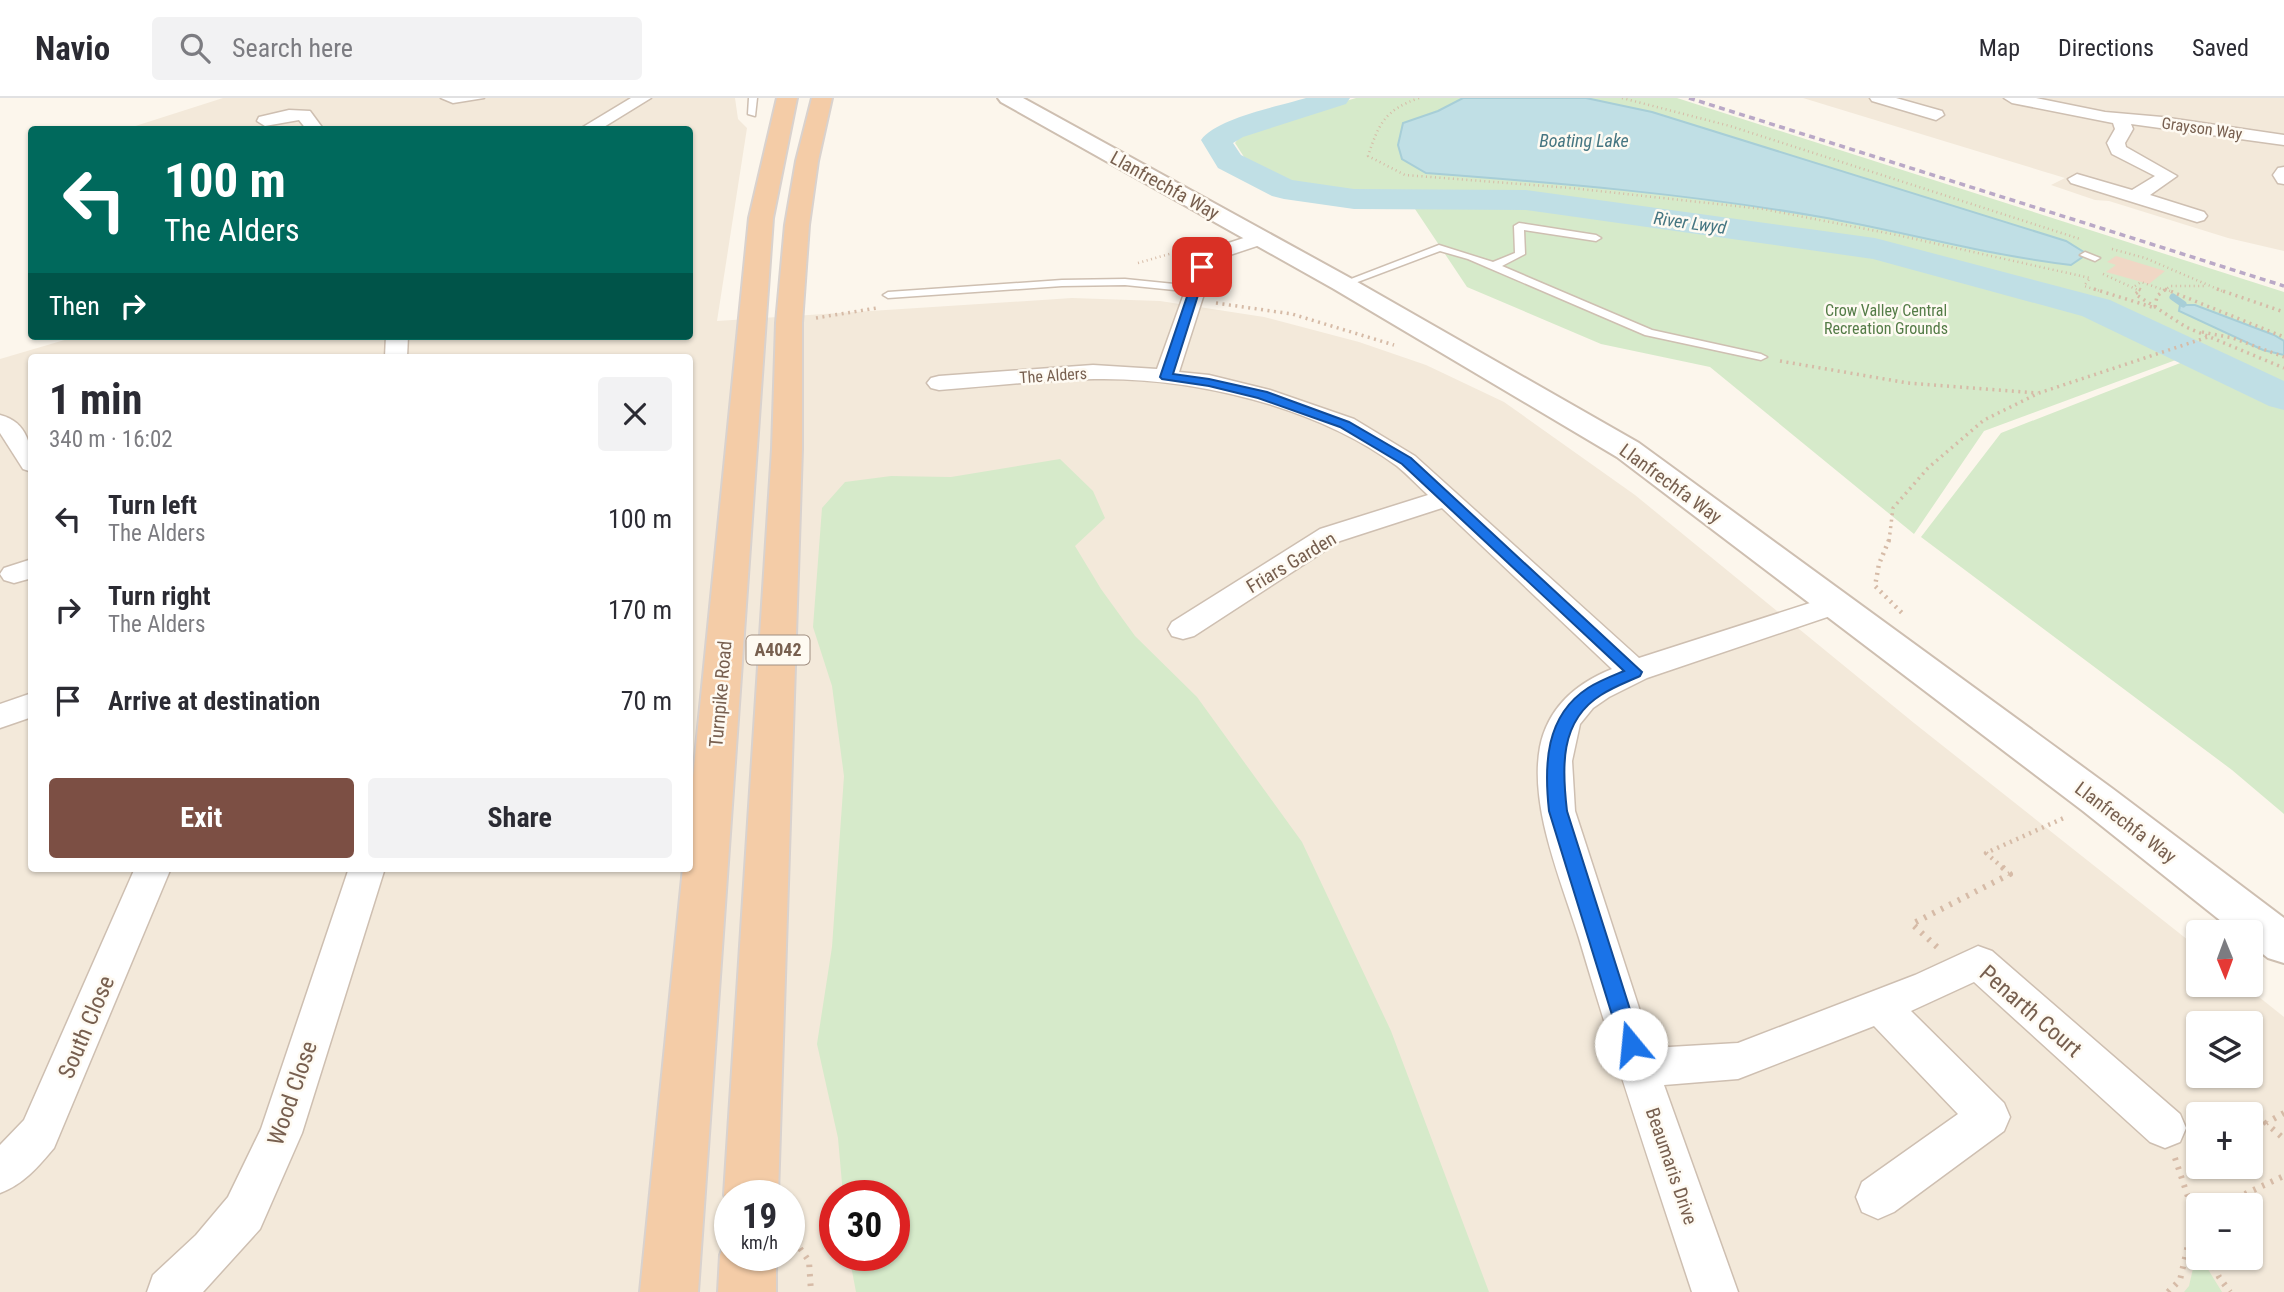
<!DOCTYPE html>
<html lang="en">
<head>
<meta charset="utf-8">
<style>
	:root { --surface:#fff; --page:#f2f2f3; --text:#2b2b33; --muted:#7c7c81; --line:#e1e1e2; --accent:#7c4f44 }
	body { margin:0; font-family:"Roboto Condensed",sans-serif; background:var(--page); color:var(--text); height:100vh; display:flex; flex-direction:column; font-size:26px; white-space:nowrap }
	* { box-sizing:border-box; margin:0 }
	p { font-size:23px; color:var(--muted) }
	.icon { flex:none; width:38px; height:38px; fill:none; stroke:currentColor; stroke-width:2; stroke-linecap:round; stroke-linejoin:round }
	.map { position:relative; flex:1; overflow:hidden }
	.sheet { position:absolute; left:28px; top:256px; width:665px; height:518px; display:flex; flex-direction:column; background:var(--surface); border-radius:7px; box-shadow:0 2px 5px #0004 }
	.sheet>* { flex:none }
	.top-card { position:absolute; left:28px; top:28px; width:665px; height:214px; border-radius:7px; box-shadow:0 2px 5px #0004; background:#00695c; color:#fff; overflow:hidden }
	.needle { width:46px; rotate:179deg }
	.fabs { position:absolute; left:2186px; top:822px; display:grid; gap:14px }
	.fabs a { display:grid; place-items:center; width:77px; height:77px; border-radius:7px; background:var(--surface); box-shadow:0 2px 5px #0004; font-size:35px }
	.speed { position:absolute; left:714px; top:1082px; display:flex; gap:14px; font-size:35px; font-weight:700; text-align:center }
	.speed>* { display:grid; place-content:center; width:91px; height:91px; border-radius:50%; background:var(--surface); box-shadow:0 2px 5px #0004; line-height:1 }
	.speed small { font-size:18px; font-weight:400 }
	.speed .limit { border:10px solid #d22; background:#fff; color:#111 }
	.pin { position:absolute; display:grid; place-items:center; width:60px; height:60px; color:#fff; margin:-30px; border-radius:14px; box-shadow:0 4px 10px #0006 }
	.me { position:absolute; width:77px; margin:-38px; rotate:343deg; stroke-linejoin:round; filter:drop-shadow(0 0 5px #0008) }
	.turn { display:flex; align-items:center; gap:24px; height:147px; padding:0 21px; font-size:32px }
	.turn .icon { width:91px; height:91px; stroke-width:2.5 }
	.turn b { display:block; font-size:49px; line-height:60px }
	.then { display:flex; align-items:center; height:66px; padding:0 21px; background:#0003; gap:14px; font-size:26px }
	.round { display:grid; place-items:center; flex:none; width:74px; height:74px; border-radius:7px; background:var(--page) }
	.headline { display:flex; align-items:center; justify-content:space-between; height:119px; padding:0 21px }
	h1 { font-size:42px; font-weight:700; line-height:52px }
	.cta { display:flex; gap:14px; margin-top:auto; padding:14px 21px }
	.cta a { flex:1; height:80px; border-radius:7px; background:var(--accent); color:#fff; font-size:28px; font-weight:700; line-height:80px; text-align:center }
	.cta a+a { background:var(--page); color:var(--text) }
	ul { padding:0; list-style:none }
	li { display:flex; align-items:center; gap:21px; height:91px; padding:0 21px }
	li div { flex:1 }
	li b { display:block; font-size:26px }
	li em { font-style:normal }
	header { display:flex; align-items:center; gap:42px; box-sizing:border-box; height:98px; padding:0 35px; background:var(--surface); border-bottom:2px solid var(--line) }
	header strong { font-size:33px }
	nav { display:flex; gap:38px; margin-inline-start:auto; font-size:24px }
	.search { width:490px; height:63px; background:var(--page); display:flex; align-items:center; gap:18px; box-sizing:border-box; padding:0 24px; border-radius:7px; color:var(--muted); font-size:26px }
	.map>svg:first-child { display:block }
	.residential { fill:#f3e9da; fill-rule:evenodd }
	.green { fill:#d6eaca }
	.water { fill:#c0dfe5; stroke:#a7ced7; stroke-width:2 }
	.lines { fill:none; stroke-linecap:round; stroke-linejoin:round }
	.stream { stroke:#a7ced7; stroke-width:7 }
	.river { fill:#c0dfe5; fill-rule:evenodd }
	.building { fill:#f0d7c5 }
	.service-casing { stroke:#cebfb1; stroke-width:3 }
	.minor-casing { stroke:#cebfb1; stroke-width:3 }
	.tertiary-casing { stroke:#cebfb1; stroke-width:4 }
	.trunk-casing { stroke:#d9d2ce; stroke-width:4 }
	.path-far3 { stroke:#d6bba7; stroke-width:2.5; stroke-dasharray:1 3.5; stroke-linecap:butt }
	.path-far2 { stroke:#d6bba7; stroke-width:3.5; stroke-dasharray:2 4.5; stroke-linecap:butt }
	.path-far1 { stroke:#d6bba7; stroke-width:4.5; stroke-dasharray:2 5; stroke-linecap:butt }
	.path { stroke:#d6bba7; stroke-width:6; stroke-dasharray:2.5 7; stroke-linecap:butt }
	.service { fill:#fff; fill-rule:evenodd }
	.minor { fill:#fff; fill-rule:evenodd }
	.tertiary { fill:#fff; fill-rule:evenodd }
	.trunk { fill:#f4cca7; fill-rule:evenodd }
	.rail { stroke:#baa9c7; stroke-width:3.5; stroke-dasharray:6 4.5; stroke-linecap:butt }
	.route { fill:#1a73e8; stroke:#114b97; stroke-width:2 }
	.labels { text-anchor:middle; stroke-width:5; stroke-linejoin:round; paint-order:stroke }
	.far-street-label { font-size:16px; fill:#775f4f; stroke:#fefaf2 }
	.far-park-label { font-size:16px; fill:#547c47; stroke:#fefaf2 }
	.far-water-label { font-size:18px; font-style:italic; fill:#467682; stroke:#fefaf2 }
	.shield { fill:#fefaf2; stroke:#a08e80; stroke-width:2 }
	.shield-label { font-size:18px; font-weight:bold; fill:#775f4f }
	.street-label { font-size:19px; fill:#775f4f; stroke:#fefaf2 }
	.near-street-label { font-size:23px; fill:#775f4f; stroke:#fefaf2 }
</style>
</head>
<body>
<header>
<strong>Navio</strong>
<div class="search"><svg class="icon" aria-label="search" viewBox="0 0 24 24"><circle cx="10" cy="10" r="6"/><path d="M15 15l6 6"/></svg>Search here</div>
<nav><a>Map</a><a>Directions</a><a>Saved</a></nav>
</header>
<div class="map">
<svg width="2284" height="1194" viewBox="0 0 2284 1194">
	<rect width="100%" height="100%" fill="#fcf6ec"/>
	<g class="residential">
		<path d="M223,0H735L738,21L747,30L717,223L1072,200L1160,203L1264,219L1359,244L1426,267L1504,304L1635,397L1914,625L2198,850V887H2244L2284,919V1194H0V261L78,238H690V32L126,31ZM32,259H690V770H32ZM2198,926H2250V978H2198ZM2198,1017H2250V1069H2198ZM730,1097H789V1157H730ZM835,1097H894V1157H835ZM2198,1108H2250V1160H2198Z"/>
		<polygon points="1803,0 2284,0 2284,153 2228,140 2109,103 2095,102 2051,87 2065,80"/>
	</g>
	<g class="green">
		<path d="M1356,0H1677L2284,194V290L2200,253L1984,333L1914,436L1710,269L1601,246L1467,189L1407,99C1354,98 1295,101 1251,67C1245,62 1240,52 1235,45L1244,33Z"/>
		<polygon points="2188,262 2284,309 2284,716 2232,672 1921,439 2001,335"/>
		<polygon points="1060,361 1093,393 1105,420 1075,448 1101,491 1135,538 1197,599 1302,744 1391,933 1489,1194 856,1194 849,1157 894,1157 894,1097 843,1097 838,1040 817,946 832,849 844,678 832,588 813,529 822,410 845,384 891,378 951,379"/>
		<polygon points="2197,1153 2198,1160 2201,1160 2222,1194 2184,1194 2189,1188"/>
	</g>
	<g class="water">
		<path d="M1463,0H1586L1652,14L2066,143L2087,156L2071,167C1987,157 1905,134 1821,119C1690,96 1559,85 1426,75L1402,61L1398,47L1403,25L1438,13Z"/>
		<polygon points="2180,207 2195,207 2274,237 2284,243 2284,257 2263,252 2179,213"/>
	</g>
	<g class="lines">
		<polyline class="stream" points="2173,199 2183,206"/>
		<path class="river" d="M1306,0H1350L1346,6L1243,39L1233,45L1241,57L1292,82L1354,91L1526,92L1875,140L2110,202L2284,283V312L2269,308L2082,218L1873,161L1526,112L1354,111L1284,101L1272,98L1218,70L1201,42C1216,20 1280,8 1306,0Z"/>
	</g>
	<polygon class="building" points="2116,158 2165,173 2149,186 2106,174 2116,167 2107,164"/>
	<g class="lines">
		<g class="service-casing">
			<g id="service">
				<polygon points="441,0 484,0 453,5"/>
				<polygon points="749,0 757,0 755,18 748,16"/>
				<polygon points="1519,125 1596,137 1601,140 1596,143 1524,132 1525,156 1502,168 1652,232 1761,256 1767,259 1761,262 1645,237 1468,161 1440,153 1347,188 1338,186 1439,147 1493,164 1515,155 1514,128"/>
				<polygon points="2085,154 2100,160 2095,163 2080,157"/>
				<polygon points="1125,181 1194,188 1199,191 1194,194 1125,187 1062,188 888,200 883,197 888,194 1062,182"/>
			</g>
		</g>
		<g class="minor-casing">
			<g id="minor">
				<polygon points="631,0 651,0 599,32 578,32"/>
				<polygon points="1870,0 1896,0 1942,13 1944,17 1936,22 1872,3"/>
				<polygon points="2004,0 2036,0 2105,14 2162,19 2284,37 2284,47 2131,26 2133,31 2125,45 2126,49 2177,78 2150,97 2204,114 2207,118 2204,122 2197,124 2071,85 2068,81 2077,76 2132,92 2155,78 2112,56 2107,45 2115,31 2113,25 2012,5"/>
				<polygon points="289,12 310,13 324,32 307,32 299,22 265,28 257,23 259,19"/>
				<polygon points="2284,69 2284,86 2278,85 2273,77 2278,70"/>
				<path d="M1262,134L1269,136L1272,140L1269,144L1221,160L1212,171L1179,274L1209,277L1270,292L1354,321L1415,358L1639,560L1835,497L1845,499L1850,506L1845,513L1647,580L1609,599L1593,610L1580,626L1572,663L1575,713L1652,950L1738,945L1915,877L1978,848L1992,853L2180,1016L2186,1030L2180,1044L2165,1050L2150,1044L1974,884L1911,913L2004,1005L2010,1019L2004,1033L1894,1114L1878,1121L1862,1114L1856,1099L1862,1084L1958,1016L1874,928L1738,981L1664,987L1738,1194H1692C1653,1076 1614,959 1579,840C1561,782 1529,709 1540,649C1548,609 1577,585 1612,571L1442,410L1340,443L1194,538L1183,541L1172,538L1168,531L1172,524L1320,431L1428,397C1418,388 1408,377 1397,368C1316,308 1193,279 1094,281C1042,282 990,288 939,292L931,290L927,285L931,280L939,278L1093,267L1157,271L1195,165L1207,152Z"/>
				<polygon points="386,238 408,238 407,259 385,259"/>
				<path d="M0,317C28,324 32,349 32,374L23,371L0,335Z"/>
				<polygon points="32,461 32,480 14,485 4,482 0,476 4,470"/>
				<polygon points="32,595 32,619 0,630 0,606"/>
				<path d="M135,770H171L54,1050C38,1069 24,1086 0,1095V1047L24,1022Z"/>
				<polygon points="349,770 385,770 302,1035 260,1131 203,1194 147,1194 153,1177 196,1137 228,1099 261,1031"/>
			</g>
		</g>
		<g class="tertiary-casing">
			<polygon id="tertiary" points="998,0 1023,0 1352,181 1639,345 2113,691 2284,820 2284,865 2268,860 2250,846 2250,835 2236,835 2083,713 1617,359 1334,191 1001,4"/>
		</g>
		<g class="trunk-casing">
			<g id="trunk">
				<polygon points="777,0 797,0 773,120 698,1194 640,1194 683,770 690,770 690,709 749,120"/>
				<polygon points="812,0 832,0 818,63 809,127 802,225 802,351 778,1097 730,1097 730,1111 724,1097 772,351 776,225 785,127 796,63"/>
				<polygon points="728,1137 730,1157 776,1157 776,1194 718,1194 720,1157"/>
			</g>
		</g>
		<g class="path-far3">
			<path d="M1419,0C1385,12 1379,25 1368,58L1405,77L1571,90L1763,111L1897,137L2090,180L2084,188L2100,193"/>
			<polyline points="1622,0 1730,28 2080,141"/>
			<polyline points="2112,151 2145,160 2222,193"/>
			<polyline points="1138,165 1187,151"/>
			<polyline points="2103,176 2140,193"/>
			<polyline points="2135,188 2141,184 2164,192"/>
			<polyline points="2165,191 2170,193"/>
			<polyline points="2164,193 2170,188 2206,188"/>
		</g>
		<g class="path-far2">
			<polyline points="2094,191 2155,210"/>
			<polyline points="2139,191 2141,192 2135,196 2186,229 2284,270"/>
			<polyline points="2165,191 2284,239"/>
			<polyline points="2217,191 2284,214"/>
			<polyline points="1216,205 1292,216 1394,247"/>
			<polyline points="2155,209 2157,198 2166,191"/>
			<polyline points="816,220 877,210"/>
			<polyline points="2202,234 2233,240 2284,259"/>
			<polyline points="1780,263 1908,285 2038,295"/>
			<polyline points="1889,443 1893,410 1928,370 1984,322 2039,295 2211,238"/>
		</g>
		<g class="path-far1">
			<polyline points="1889,442 1879,466 1875,488 1902,515"/>
			<polyline points="2003,770 1986,755 2066,719"/>
		</g>
		<g class="path">
			<polyline points="1937,849 1912,826 2010,776 2001,768"/>
			<polyline points="2284,1015 2266,1025 2284,1041"/>
			<polyline points="2175,1060 2198,1129"/>
			<polyline points="2219,1108 2284,1078"/>
			<polyline points="789,1135 809,1163 811,1194"/>
			<polyline points="2211,1160 2219,1179 2230,1194"/>
			<polyline points="2168,1194 2180,1182 2194,1120"/>
		</g>
		<use href="#service" class="service"/>
		<use href="#minor" class="minor"/>
		<use href="#tertiary" class="tertiary"/>
		<use href="#trunk" class="trunk"/>
		<polyline class="rail" points="1689,0 2284,188"/>
	</g>
	<path class="route" d="M1202,166L1207,169L1173,276L1209,281L1267,294L1349,324L1411,360L1642,574L1640,578C1627,584 1613,589 1601,597C1559,623 1562,671 1567,713L1641,946L1638,953L1631,956L1624,953L1621,946L1549,713C1544,667 1545,618 1588,590C1599,583 1612,578 1624,573L1402,366L1340,329L1258,300L1209,288L1162,281L1160,279L1197,169Z"/>
	<g class="labels">
		<g class="far-street-label">
			<text transform="translate(2202 30) rotate(8)" y="6">Grayson Way</text>
			<text transform="translate(1053 277) rotate(-4)" y="6">The Alders</text>
		</g>
		<g class="far-park-label">
			<text x="1886" y="218">Crow Valley Central<tspan x="1886" dy="18">Recreation Grounds</tspan></text>
		</g>
		<g class="far-water-label">
			<text x="1584" y="49">Boating Lake</text>
			<text transform="translate(1690 125) rotate(8)" y="6">River Lwyd</text>
		</g>
		<rect class="shield" x="746.5" y="537.5" width="63" height="29" rx="5"/>
		<g class="shield-label">
			<text x="778" y="558">A4042</text>
		</g>
		<g class="street-label">
			<text transform="translate(1165 87) rotate(29)" y="7">Llanfrechfa Way</text>
			<text transform="translate(1671 385) rotate(36)" y="7">Llanfrechfa Way</text>
			<text transform="translate(1291 464) rotate(-31)" y="7">Friars Garden</text>
			<text transform="translate(720 596) rotate(-85)" y="7">Turnpike Road</text>
			<text transform="translate(2126 724) rotate(37)" y="7">Llanfrechfa Way</text>
			<text transform="translate(1672 1068) rotate(71)" y="7">Beaumaris Drive</text>
		</g>
		<g class="near-street-label">
			<text transform="translate(2031 913) rotate(41)" y="8">Penarth Court</text>
			<text transform="translate(86 929) rotate(-67)" y="8">South Close</text>
			<text transform="translate(292 995) rotate(-71)" y="8">Wood Close</text>
		</g>
	</g>
</svg>
<div class="fabs">
<a><svg class="needle" viewBox="-14 -14 28 28"><path d="M0-13l5 13h-10z" fill="#e53935"/><path d="M0 13l5-13h-10z" fill="#7c7c81"/></svg></a>
<a><svg class="icon" aria-label="layers" viewBox="0 0 24 24"><path d="M12 4l9 5-9 5-9-5zM3 14l9 5 9-5"/></svg></a>
<a>+</a>
<a>−</a>
</div>
<div class="speed"><div>19<small>km/h</small></div><div class="limit">30</div></div>
<div class="pin" style="left:1202px;top:169px;background:#d93025"><svg class="icon" aria-label="arrive" viewBox="0 0 24 24"><path d="M6 21V4h12l-3 4 3 4H6"/></svg></div>
<svg class="me" style="left:1631px;top:946px" viewBox="-20 -20 40 40"><circle r="19" fill="#fff"/><path d="M0-13L10 11 0 6-10 11z" fill="#1a73e8"/></svg>
<div class="top-card">
<div class="turn"><svg class="icon" aria-label="left" viewBox="0 0 24 24"><path d="M17 20v-9H6M10 6l-5 5 5 5"/></svg><div><b>100 m</b>The Alders</div></div>
<div class="then">Then<svg class="icon" aria-label="right" viewBox="0 0 24 24"><path d="M7 20v-9h11M14 6l5 5-5 5"/></svg></div>
</div>
<section class="sheet">
<div class="headline"><div><h1>1 min</h1><p>340 m · 16:02</p></div><a class="round"><svg class="icon" aria-label="close" viewBox="0 0 24 24"><path d="M6 6l12 12M18 6L6 18"/></svg></a></div>
<ul>
<li><svg class="icon" aria-label="left" viewBox="0 0 24 24"><path d="M17 20v-9H6M10 6l-5 5 5 5"/></svg><div><b>Turn left</b><p>The Alders</p></div><em>100 m</em></li>
<li><svg class="icon" aria-label="right" viewBox="0 0 24 24"><path d="M7 20v-9h11M14 6l5 5-5 5"/></svg><div><b>Turn right</b><p>The Alders</p></div><em>170 m</em></li>
<li><svg class="icon" aria-label="arrive" viewBox="0 0 24 24"><path d="M6 21V4h12l-3 4 3 4H6"/></svg><div><b>Arrive at destination</b></div><em>70 m</em></li>
</ul>
<div class="cta"><a>Exit</a><a>Share</a></div>
</section>
</div>
</body>
</html>
